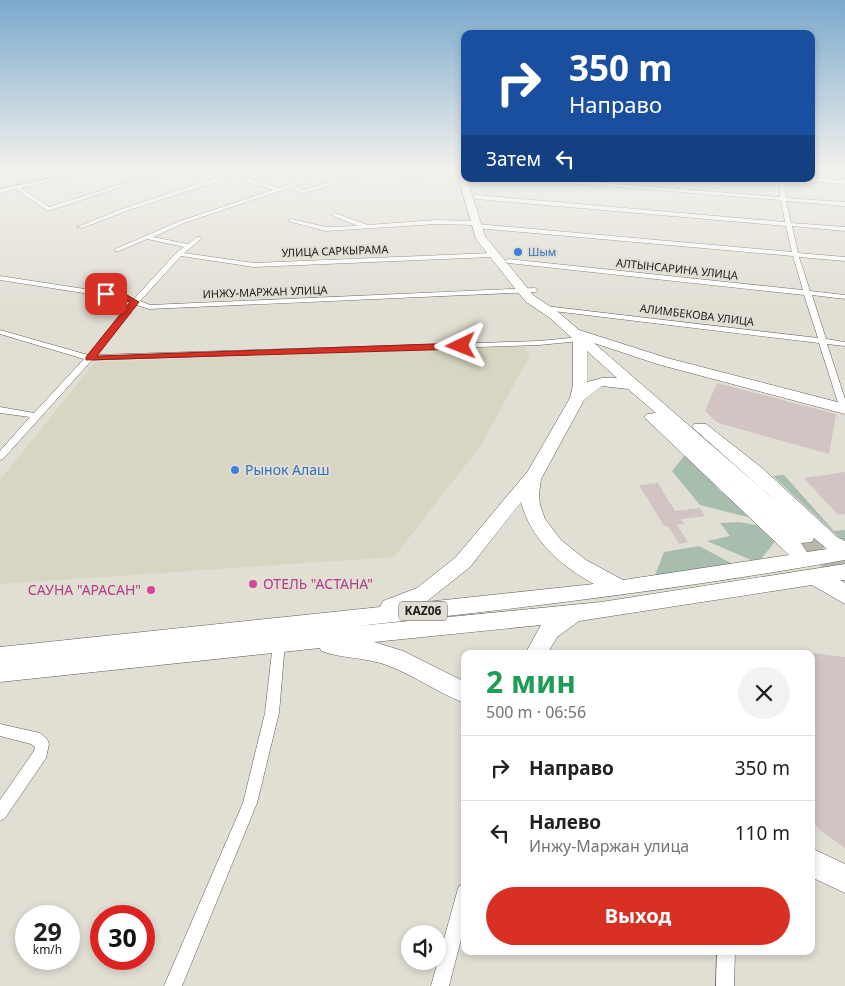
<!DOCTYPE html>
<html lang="ru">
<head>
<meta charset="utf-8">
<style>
	:root { --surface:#fff; --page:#f2f2f2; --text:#222; --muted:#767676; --line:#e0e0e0; --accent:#d93025 }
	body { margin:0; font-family:"Noto Sans",sans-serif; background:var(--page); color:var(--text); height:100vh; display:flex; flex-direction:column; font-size:19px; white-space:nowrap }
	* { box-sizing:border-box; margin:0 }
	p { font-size:16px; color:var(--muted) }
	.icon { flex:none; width:28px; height:28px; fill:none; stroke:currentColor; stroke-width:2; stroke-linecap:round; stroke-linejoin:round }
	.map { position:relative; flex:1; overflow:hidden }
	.sheet { position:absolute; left:461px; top:650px; width:354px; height:305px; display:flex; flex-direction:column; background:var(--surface); border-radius:10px; box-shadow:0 2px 8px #0003 }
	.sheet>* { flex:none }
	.guide { position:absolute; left:461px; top:30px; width:354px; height:152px; border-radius:10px; box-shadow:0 2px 8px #0003; background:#1a4fa0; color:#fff; overflow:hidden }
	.buttons { position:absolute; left:401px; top:925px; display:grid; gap:10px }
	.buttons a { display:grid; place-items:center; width:45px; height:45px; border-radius:50%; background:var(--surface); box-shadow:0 2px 8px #0003; font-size:25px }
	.speed { position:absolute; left:15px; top:905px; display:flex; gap:10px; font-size:25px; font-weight:700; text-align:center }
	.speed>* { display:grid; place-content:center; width:65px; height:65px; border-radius:50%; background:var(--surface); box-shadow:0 2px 8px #0003; line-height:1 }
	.speed small { font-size:12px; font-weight:400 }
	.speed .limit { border:8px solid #d22; background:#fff; color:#111 }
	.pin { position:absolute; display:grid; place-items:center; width:42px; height:42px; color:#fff; margin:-21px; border-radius:10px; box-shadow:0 2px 8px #0006 }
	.me { position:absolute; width:55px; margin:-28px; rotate:268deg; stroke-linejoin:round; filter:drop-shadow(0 0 4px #0008) }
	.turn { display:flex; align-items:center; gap:18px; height:105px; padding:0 25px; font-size:22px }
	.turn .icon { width:65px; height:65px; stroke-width:2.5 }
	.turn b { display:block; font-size:35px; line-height:42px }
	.then { display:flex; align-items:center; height:48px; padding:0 25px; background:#0003; gap:10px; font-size:19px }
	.round { display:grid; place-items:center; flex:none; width:52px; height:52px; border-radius:26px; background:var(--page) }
	.head { display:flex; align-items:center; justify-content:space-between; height:85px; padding:0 25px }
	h1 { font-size:30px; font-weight:700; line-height:38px; color:#1e9e55 }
	.primary-button { display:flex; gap:10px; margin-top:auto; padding:10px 25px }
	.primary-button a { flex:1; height:58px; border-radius:30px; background:var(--accent); color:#fff; font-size:20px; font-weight:700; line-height:58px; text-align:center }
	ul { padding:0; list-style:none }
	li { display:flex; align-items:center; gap:15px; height:65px; padding:0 25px; border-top:1px solid var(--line) }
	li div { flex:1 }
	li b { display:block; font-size:19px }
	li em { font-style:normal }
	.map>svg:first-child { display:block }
	.built { fill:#d8d5c2 }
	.green { fill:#a7bdad }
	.building { fill:#d1c4c2 }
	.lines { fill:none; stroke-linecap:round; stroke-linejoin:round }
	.highway-tunnel { stroke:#bab8ae; stroke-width:21; stroke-dasharray:21 11; stroke-linecap:butt }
	.street-casing { stroke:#5e5c53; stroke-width:1 }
	.highway-casing { stroke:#5e5c53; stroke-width:1 }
	.street { fill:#fff; fill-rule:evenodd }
	.highway { fill:#fff; fill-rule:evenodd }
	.route { fill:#d93025; stroke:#8d1f18 }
	.shop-dot { fill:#3f7fe0; stroke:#e1dfd4; stroke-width:2 }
	.hotel-dot { fill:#d1479c; stroke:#e1dfd4; stroke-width:2 }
	.labels { text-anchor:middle; stroke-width:4; stroke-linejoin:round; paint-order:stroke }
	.far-street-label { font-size:11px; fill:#1d1c18; stroke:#e1dfd4 }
	.far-shop-label { font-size:11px; fill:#366cbe; stroke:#e1dfd4; text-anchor:start }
	.shield { fill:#e1dfd4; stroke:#585650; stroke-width:1 }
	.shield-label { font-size:12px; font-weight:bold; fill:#1d1c18 }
	.shop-label { font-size:14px; fill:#366cbe; stroke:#e1dfd4; text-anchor:start }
	.hotel-label { font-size:14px; fill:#b23c85; stroke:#e1dfd4; text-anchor:start }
</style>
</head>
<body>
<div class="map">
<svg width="845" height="986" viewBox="0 0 845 986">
	<rect width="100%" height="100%" fill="#e1dfd4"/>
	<polygon class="built" points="524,346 530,355 481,445 394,557 0,584 0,480 95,362"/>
	<g class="green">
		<polygon points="689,450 701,470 721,492 736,497 763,521 700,505 672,471"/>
		<polygon points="784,475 834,531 845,530 845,540 843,541 773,476"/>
		<polygon points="739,522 773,528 778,538 761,559 751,560 707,541 730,536 720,523"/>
		<polygon points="699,546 733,564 654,578 664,552"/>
	</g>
	<g class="building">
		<polygon points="717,383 836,414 829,454 718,423 705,411"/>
		<polygon points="845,472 845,514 838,515 804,478"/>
		<polygon points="658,483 675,511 700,508 705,516 681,519 685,524 677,525 688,542 679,544 668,526 664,526 639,485"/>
		<polygon points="811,653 845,657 845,848 820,830 811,820"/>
	</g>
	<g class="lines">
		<polyline class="highway-tunnel" points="805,537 845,576"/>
		<g class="street-casing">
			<g id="street">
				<polygon points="89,170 96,170 21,188 49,207 166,170 172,170 48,211 16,189 0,193 0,189"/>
				<polygon points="210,170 230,174 243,170 249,170 236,175 279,188 290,184 317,170 322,170 296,185 303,190 369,170 375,170 302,194 291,187 184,223 153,237 188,244 197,237 201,237 201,239 184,253 254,263 492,253 495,255 492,257 254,267 181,256 140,301 150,305 535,288 538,290 535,292 149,309 137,305 96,355 539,341 580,337 584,339 580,341 539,345 92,360 3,459 0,460 0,451 30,417 0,413 0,407 34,413 84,359 0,334 0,330 88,355 131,302 122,299 0,280 0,276 124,295 134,299 176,253 184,247 147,239 119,251 115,251 115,249 180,221 273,190 231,177 126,211 82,228 77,227 122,209 225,175"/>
				<polygon points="388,170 394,170 419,178 414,179"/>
				<polygon points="811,178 845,180 845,184 802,181 799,179"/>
				<polygon points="538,179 556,179 780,197 779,179 784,179 786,198 845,202 845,206 786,201 791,223 845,227 845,231 792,226 798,253 845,257 845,261 799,257 810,291 845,295 845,299 812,295 826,339 845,342 845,346 827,344 845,399 845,411 840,409 819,343 545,310 541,308 545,306 818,338 804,295 508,263 505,261 508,259 803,290 793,256 476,228 473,226 474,225 436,224 326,231 288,221 291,219 326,227 358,226 333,216 333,214 335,213 368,225 436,220 475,221 478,223 477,224 792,252 786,226 476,199 473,197 476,195 785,222 781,200 541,181"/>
				<polygon points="279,638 283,639 285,643 279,713 257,803 182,986 164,986 243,803 265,713 273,643 275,639"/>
				<polygon points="0,724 40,733 47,739 49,744 46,758 5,818 0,821 0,800 34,751 35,747 31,744 0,736"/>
				<polygon points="465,884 465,924 449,986 431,986 457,892 459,886"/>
				<polygon points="717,951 735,951 734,986 716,986"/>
			</g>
		</g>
		<g class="highway-casing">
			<g id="highway">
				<path d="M456,170H464L465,179H467L485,236L533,295L558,312L579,330L667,358L845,404V414L657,364L594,343L778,503L692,427L694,424H706L762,468L837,537L845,541V560C684,589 521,608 358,626L601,602L845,564V580H840L845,583V604L812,585L579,621L557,637L547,654H525L541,625L374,642L403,651L465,682V703C438,693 415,676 389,666C367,657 343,659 321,651L320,648L0,682V647L380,607L383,601L417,588L456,557L528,471L570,398L573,385V339L550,318L525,301L476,239ZM587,351L617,378H602L587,382ZM602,386L628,389L656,413L647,414L644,417L789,555L623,580L586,560L561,540L545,519L540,505L539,494L541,479L584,400ZM521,502C531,540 561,566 594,584L426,602L470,567ZM814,538L827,549L807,552L801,543L812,542Z"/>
				<polygon points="811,848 845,864 845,893 811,877"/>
			</g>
		</g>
		<use href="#street" class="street"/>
		<use href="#highway" class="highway"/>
	</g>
	<linearGradient id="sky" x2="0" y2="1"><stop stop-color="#7ba9cd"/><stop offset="0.55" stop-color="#f2f1ec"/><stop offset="1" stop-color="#f2f1ec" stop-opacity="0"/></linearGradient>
	<rect width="845" height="308" fill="url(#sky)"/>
	<polygon class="route" points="106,292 127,295 139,302 97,356 461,343 465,346 461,349 86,360 86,357 130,302 104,296 104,292"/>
	<g class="shop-dot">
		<circle cx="518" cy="252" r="5"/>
		<circle cx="235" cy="470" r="5"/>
	</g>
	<g class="hotel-dot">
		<circle cx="253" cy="584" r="5"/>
		<circle cx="151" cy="590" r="5"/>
	</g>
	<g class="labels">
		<g class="far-street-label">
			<text transform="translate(335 251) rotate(-2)" y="4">УЛИЦА САРКЫРАМА</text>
			<text transform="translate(677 269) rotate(6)" y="4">АЛТЫНСАРИНА УЛИЦА</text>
			<text transform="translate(265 292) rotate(-2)" y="4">ИНЖУ-МАРЖАН УЛИЦА</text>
			<text transform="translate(697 315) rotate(7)" y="4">АЛИМБЕКОВА УЛИЦА</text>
		</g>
		<g class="far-shop-label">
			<text x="528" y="256">Шым</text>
		</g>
		<rect class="shield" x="399" y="601.5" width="48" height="19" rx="4"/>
		<g class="shield-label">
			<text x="423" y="615">KАZ06</text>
		</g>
		<g class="shop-label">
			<text x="245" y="475">Рынок Алаш</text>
		</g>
		<g class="hotel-label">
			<text x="263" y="589">ОТЕЛЬ "АСТАНА"</text>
			<text x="141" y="595" text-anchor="end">САУНА "АРАСАН"</text>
		</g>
	</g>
</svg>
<div class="buttons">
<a><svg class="icon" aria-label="sound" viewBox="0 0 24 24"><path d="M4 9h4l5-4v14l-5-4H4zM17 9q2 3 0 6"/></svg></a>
</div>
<div class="speed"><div>29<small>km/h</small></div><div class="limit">30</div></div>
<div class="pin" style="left:106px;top:294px;background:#d93025"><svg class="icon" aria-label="arrive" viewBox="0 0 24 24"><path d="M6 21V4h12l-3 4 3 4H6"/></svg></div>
<svg class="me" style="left:461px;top:346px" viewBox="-20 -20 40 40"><path d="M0-17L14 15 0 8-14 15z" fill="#d93025" stroke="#fff" stroke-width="4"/></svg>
<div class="guide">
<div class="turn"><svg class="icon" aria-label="right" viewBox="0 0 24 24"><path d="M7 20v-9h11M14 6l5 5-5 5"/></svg><div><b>350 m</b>Направо</div></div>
<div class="then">Затем<svg class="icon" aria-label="left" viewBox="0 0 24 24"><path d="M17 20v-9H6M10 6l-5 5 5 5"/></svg></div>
</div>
<section class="sheet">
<div class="head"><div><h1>2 мин</h1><p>500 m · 06:56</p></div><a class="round"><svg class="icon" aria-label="close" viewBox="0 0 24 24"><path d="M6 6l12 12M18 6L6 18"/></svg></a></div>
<ul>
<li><svg class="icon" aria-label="right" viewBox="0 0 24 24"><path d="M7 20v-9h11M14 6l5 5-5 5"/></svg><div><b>Направо</b></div><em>350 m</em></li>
<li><svg class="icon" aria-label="left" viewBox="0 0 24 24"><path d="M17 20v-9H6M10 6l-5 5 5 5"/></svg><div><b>Налево</b><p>Инжу-Маржан улица</p></div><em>110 m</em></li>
</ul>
<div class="primary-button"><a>Выход</a></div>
</section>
</div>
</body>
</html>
